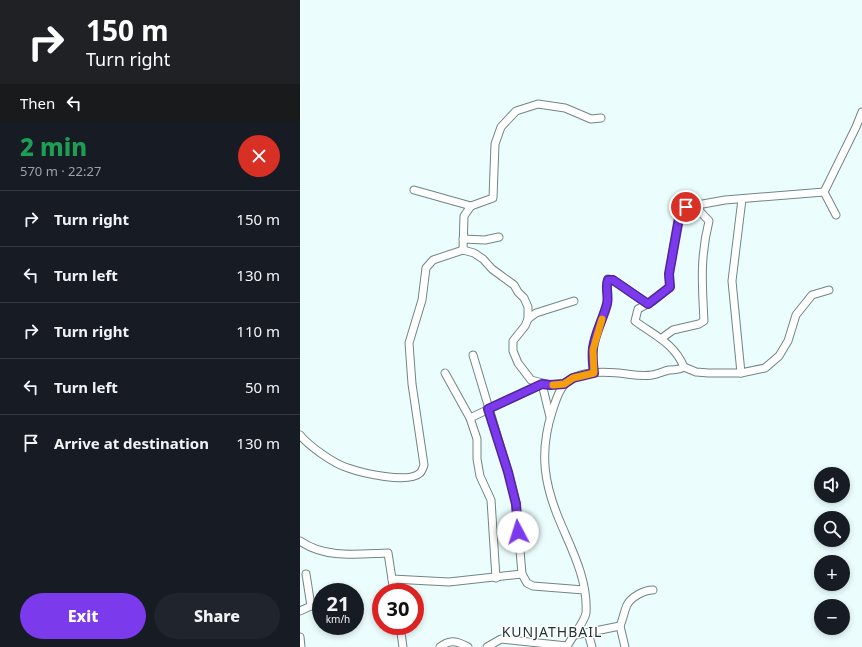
<!DOCTYPE html>
<html lang="en">
<head>
<meta charset="utf-8">
<style>
	:root { --surface:#171b24; --page:#20242c; --text:#f1f3f6; --muted:#9ea1a6; --line:#363941; --accent:#7c3aed }
	body { margin:0; font-family:"Noto Sans",sans-serif; background:var(--page); color:var(--text); height:100vh; display:flex; flex-direction:column; font-size:15px; white-space:nowrap }
	* { box-sizing:border-box; margin:0 }
	p { font-size:13px; color:var(--muted) }
	.icon { flex:none; width:22px; height:22px; fill:none; stroke:currentColor; stroke-width:2; stroke-linecap:round; stroke-linejoin:round }
	.map { position:relative; flex:1; overflow:hidden }
	.panel { display:flex; flex-direction:column; background:var(--surface); width:300px }
	.panel>* { flex:none }
	.hud { background:#202124; color:#fff; overflow:hidden }
	.fabs { position:absolute; left:514px; top:467px; display:grid; gap:8px }
	.fabs a { display:grid; place-items:center; width:36px; height:36px; border-radius:50%; background:var(--surface); box-shadow:0 2px 6px #0003; font-size:20px }
	.speed { position:absolute; left:12px; top:583px; display:flex; gap:8px; font-size:20px; font-weight:700; text-align:center }
	.speed>* { display:grid; place-content:center; width:52px; height:52px; border-radius:50%; background:var(--surface); box-shadow:0 2px 6px #0003; line-height:1 }
	.speed small { font-size:10px; font-weight:400 }
	.speed .limit { border:6px solid #d22; background:#fff; color:#111 }
	.pin { position:absolute; display:grid; place-items:center; width:34px; height:34px; color:#fff; margin:-17px; border:2px solid #fff; border-radius:50%; box-shadow:0 1px 4px #0007 }
	.me { position:absolute; width:44px; margin:-22px; rotate:355deg; stroke-linejoin:round; filter:drop-shadow(0 0 3px #0008) }
	.turn { display:flex; align-items:center; gap:14px; height:84px; padding:0 20px; font-size:18px }
	.turn .icon { width:52px; height:52px; stroke-width:2.5 }
	.turn b { display:block; font-size:28px; line-height:34px }
	.then { display:flex; align-items:center; height:38px; padding:0 20px; background:#0003; gap:8px; font-size:15px }
	.round { display:grid; place-items:center; flex:none; width:42px; height:42px; border-radius:21px; background:var(--page) }
	.overview { display:flex; align-items:center; justify-content:space-between; height:68px; padding:0 20px }
	h1 { font-size:24px; font-weight:800; line-height:30px; color:#1e9e55 }
	.button { display:flex; gap:8px; margin-top:auto; padding:8px 20px }
	.button a { flex:1; height:46px; border-radius:24px; background:var(--accent); color:#fff; font-size:16px; font-weight:800; line-height:46px; text-align:center }
	.button a+a { background:var(--page); color:var(--text) }
	ul { padding:0; list-style:none }
	li { display:flex; align-items:center; gap:12px; height:56px; padding:0 20px; border-top:1px solid var(--line) }
	li div { flex:1 }
	li b { display:block; font-size:15px }
	li em { font-style:normal }
	main { display:flex; flex:1; min-height:0 }
	.map>svg:first-child { display:block }
	.lines { fill:none; stroke-linecap:round; stroke-linejoin:round }
	.street-casing { stroke:#708584; stroke-width:9 }
	.street { stroke:#fff; stroke-width:7 }
	.route-casing { stroke:#51269a; stroke-width:10 }
	.route { stroke:#7c3aed; stroke-width:7 }
	.slow { stroke:#f59e0b; stroke-width:7 }
	.labels { text-anchor:middle; stroke-width:3; stroke-linejoin:round; paint-order:stroke }
	.neighbourhood-label { font-size:14px; letter-spacing:1px; fill:#203433; stroke:#fff }
</style>
</head>
<body>
<main>
<section class="panel">
<div class="hud">
<div class="turn"><svg class="icon" aria-label="right" viewBox="0 0 24 24"><path d="M7 20v-9h11M14 6l5 5-5 5"/></svg><div><b>150 m</b>Turn right</div></div>
<div class="then">Then<svg class="icon" aria-label="left" viewBox="0 0 24 24"><path d="M17 20v-9H6M10 6l-5 5 5 5"/></svg></div>
</div>
<div class="overview"><div><h1>2 min</h1><p>570 m · 22:27</p></div><a class="round" style="background:#d93025;color:#fff"><svg class="icon" aria-label="close" viewBox="0 0 24 24"><path d="M6 6l12 12M18 6L6 18"/></svg></a></div>
<ul>
<li><svg class="icon" aria-label="right" viewBox="0 0 24 24"><path d="M7 20v-9h11M14 6l5 5-5 5"/></svg><div><b>Turn right</b></div><em>150 m</em></li>
<li><svg class="icon" aria-label="left" viewBox="0 0 24 24"><path d="M17 20v-9H6M10 6l-5 5 5 5"/></svg><div><b>Turn left</b></div><em>130 m</em></li>
<li><svg class="icon" aria-label="right" viewBox="0 0 24 24"><path d="M7 20v-9h11M14 6l5 5-5 5"/></svg><div><b>Turn right</b></div><em>110 m</em></li>
<li><svg class="icon" aria-label="left" viewBox="0 0 24 24"><path d="M17 20v-9H6M10 6l-5 5 5 5"/></svg><div><b>Turn left</b></div><em>50 m</em></li>
<li><svg class="icon" aria-label="arrive" viewBox="0 0 24 24"><path d="M6 21V4h12l-3 4 3 4H6"/></svg><div><b>Arrive at destination</b></div><em>130 m</em></li>
</ul>
<div class="button"><a>Exit</a><a>Share</a></div>
</section>
<div class="map">
<svg width="562" height="647" viewBox="0 0 562 647">
	<rect width="100%" height="100%" fill="#ebfefd"/>
	<g class="lines">
		<g class="street-casing">
			<g id="street">
				<polyline points="114,190 171,206"/>
				<polyline points="536,215 524,192 556,127 562,112"/>
				<polyline points="163,239 185,240 199,237"/>
				<polyline points="163,250 164,216 171,206 193,198 195,144 201,127 216,111 238,104 265,108 291,119 301,118"/>
				<polyline points="228,319 236,313 274,301"/>
				<path d="M362,338L373,330L399,324L404,321C402,284 400,257 409,221L395,206"/>
				<polyline points="173,355 208,472 216,503 222,574 227,583 233,586 284,590"/>
				<polyline points="384,367 396,372 409,373 441,373 465,368 479,356 488,341 496,315 512,295 529,290"/>
				<polyline points="145,373 170,418 177,439 177,459 180,476 191,500 196,578"/>
				<path d="M294,373C293,365 292,356 293,348C295,333 303,319 307,304C309,296 305,287 308,279L313,280L348,304"/>
				<polyline points="441,373 432,281 442,199"/>
				<polyline points="170,418 242,384 250,417"/>
				<path d="M0,435C9,446 34,464 48,468C62,473 108,484 120,473C122,471 123,468 124,465L112,384L109,343L122,300L126,268L133,260L163,250L174,253L183,259L192,269L214,285L218,292L224,298L228,307V319L225,326L213,341V351L218,363L231,380L250,385L264,384"/>
				<path d="M0,541C26,559 58,554 88,553L94,592"/>
				<polyline points="92,579 149,582 222,574"/>
				<polyline points="11,606 21,603"/>
				<polyline points="0,611 11,606 6,574"/>
				<polyline points="100,626 103,647"/>
				<polyline points="288,633 292,647"/>
				<polyline points="275,635 320,626"/>
				<polyline points="0,637 1,647"/>
				<path d="M140,647C150,639 157,641 168,647"/>
				<polyline points="187,647 201,639 267,646"/>
				<path d="M267,647C270,639 285,622 286,613C288,581 273,552 261,524C244,485 239,453 252,412C256,400 260,385 271,379C284,371 304,372 319,373C330,374 341,377 352,375C358,374 364,371 369,370C376,369 377,371 384,367C374,343 355,336 335,321L338,309L353,301L370,287L369,274L379,218L386,207L425,200L524,192"/>
				<path d="M325,647L320,626C323,619 324,612 327,605C331,597 344,590 353,590"/>
			</g>
		</g>
		<use href="#street" class="street"/>
	</g>
	<g class="lines">
		<g class="route-casing">
			<path id="route" d="M218,532L216,504L208,472L188,409L242,384L250,385L264,384L273,378L294,373C293,365 292,356 293,348C295,333 303,319 307,304C309,296 305,287 308,280H313L348,304L370,287L369,274L379,218L386,207"/>
		</g>
		<use href="#route" class="route"/>
		<polyline class="slow" points="253,385 264,384 273,378 294,373 293,350 302,319"/>
	</g>
	<g class="labels">
		<g class="neighbourhood-label">
			<text x="252" y="637">KUNJATHBAIL</text>
		</g>
	</g>
</svg>
<div class="fabs">
<a><svg class="icon" aria-label="sound" viewBox="0 0 24 24"><path d="M4 9h4l5-4v14l-5-4H4zM17 9q2 3 0 6"/></svg></a>
<a><svg class="icon" aria-label="search" viewBox="0 0 24 24"><circle cx="10" cy="10" r="6"/><path d="M15 15l6 6"/></svg></a>
<a>+</a>
<a>−</a>
</div>
<div class="speed"><div>21<small>km/h</small></div><div class="limit">30</div></div>
<div class="pin" style="left:386px;top:207px;background:#d93025"><svg class="icon" aria-label="arrive" viewBox="0 0 24 24"><path d="M6 21V4h12l-3 4 3 4H6"/></svg></div>
<svg class="me" style="left:218px;top:532px" viewBox="-20 -20 40 40"><circle r="19" fill="#fff"/><path d="M0-13L10 11 0 6-10 11z" fill="#7c3aed"/></svg>
</div>
</main>
</body>
</html>
